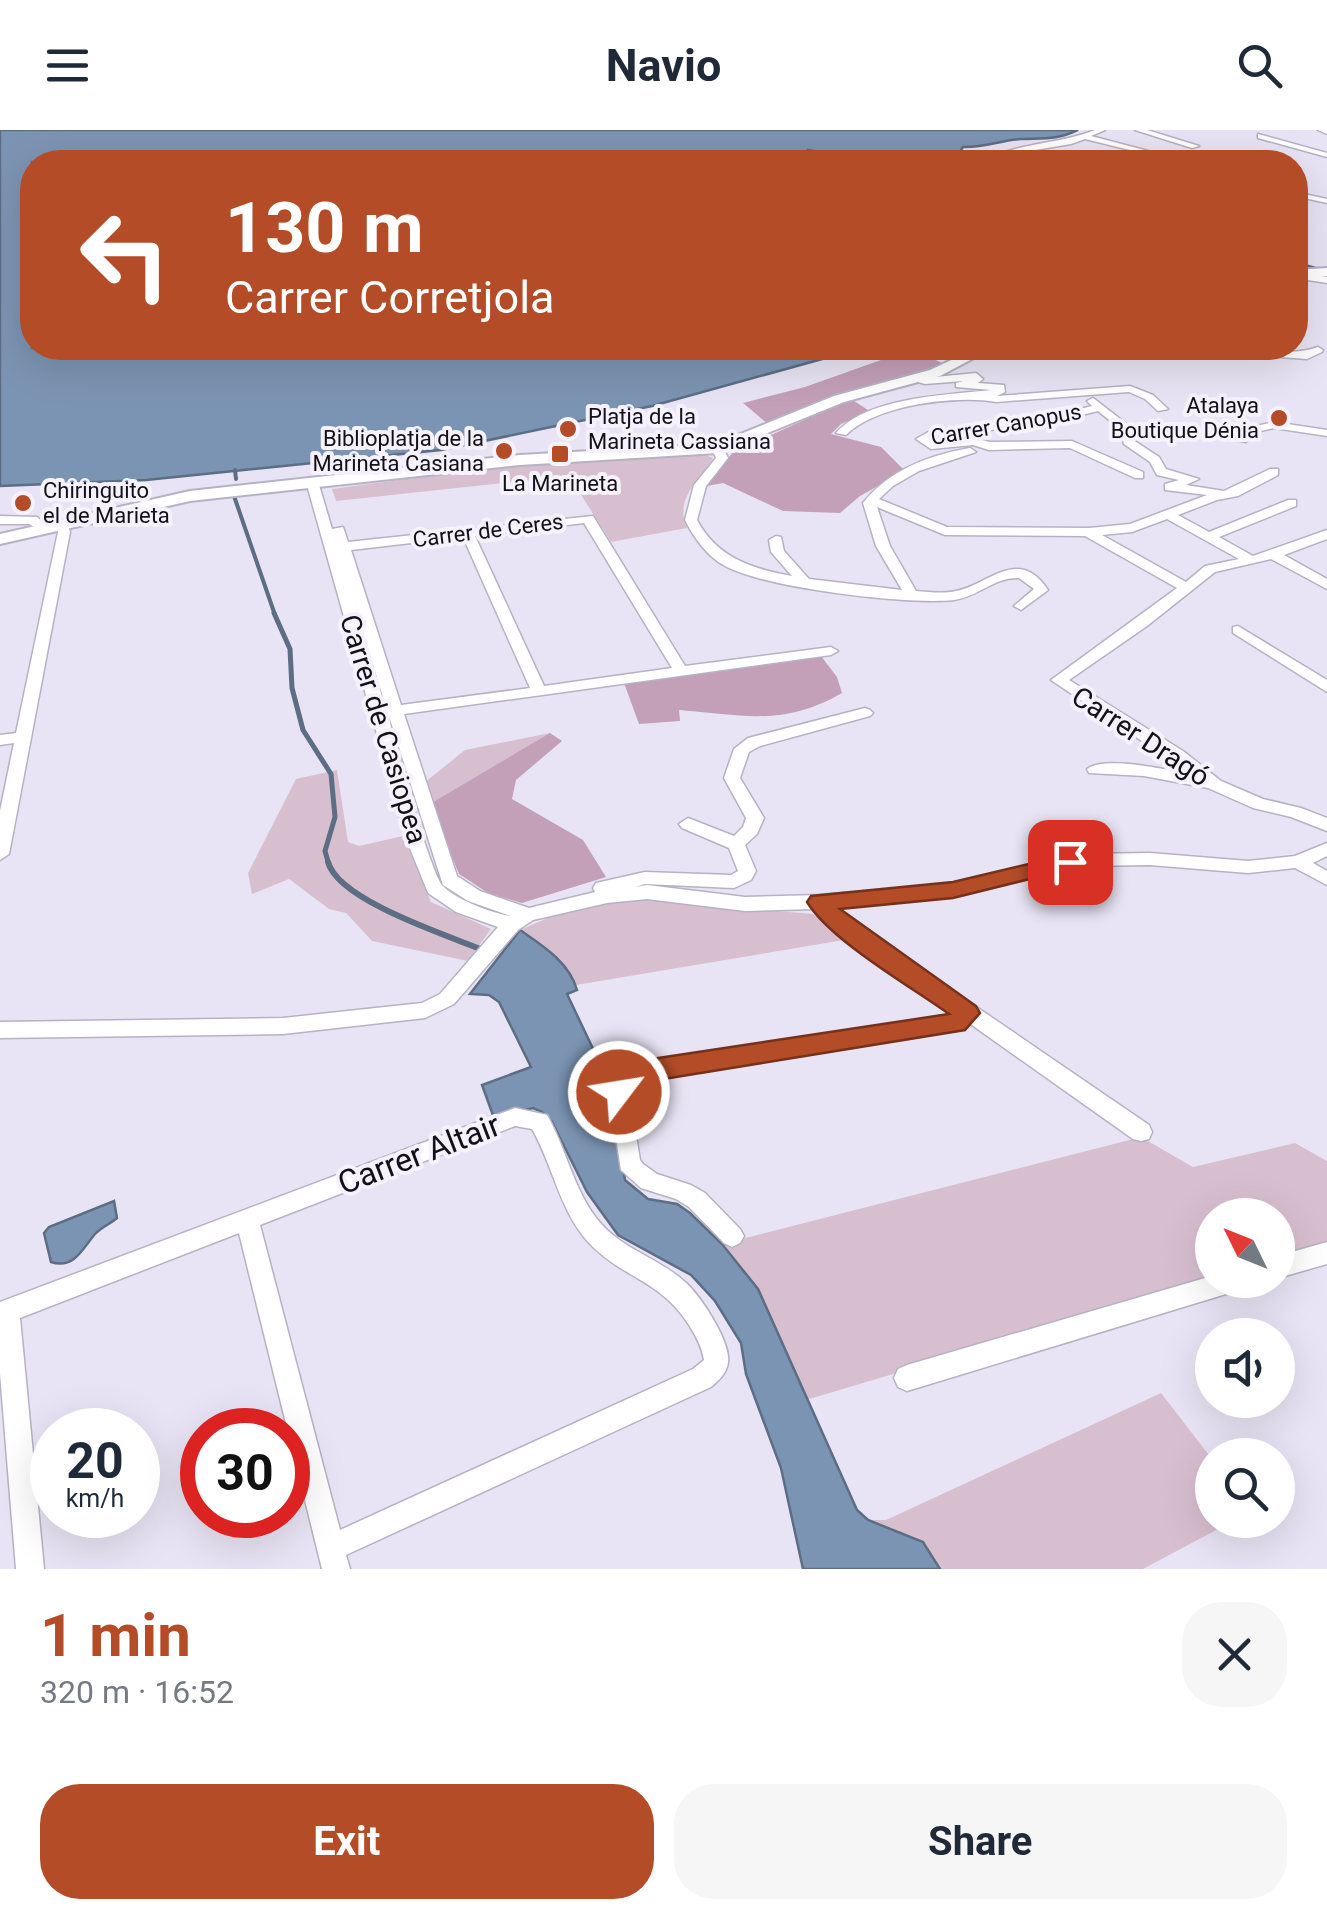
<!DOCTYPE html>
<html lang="en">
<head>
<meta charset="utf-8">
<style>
	:root { --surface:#fff; --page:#f6f6f7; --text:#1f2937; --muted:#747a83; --accent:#b44c28 }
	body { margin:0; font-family:Roboto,sans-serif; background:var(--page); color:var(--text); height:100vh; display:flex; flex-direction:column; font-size:38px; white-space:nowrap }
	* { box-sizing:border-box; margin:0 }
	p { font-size:32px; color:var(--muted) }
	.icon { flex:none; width:55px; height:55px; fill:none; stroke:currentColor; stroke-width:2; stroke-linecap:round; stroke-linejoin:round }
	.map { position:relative; height:1439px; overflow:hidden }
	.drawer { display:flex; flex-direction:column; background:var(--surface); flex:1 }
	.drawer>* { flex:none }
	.hud { position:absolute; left:20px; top:20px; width:1288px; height:210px; border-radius:40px; box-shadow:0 10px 40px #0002; background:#b44c28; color:#fff; overflow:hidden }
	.needle { width:65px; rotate:313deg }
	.buttons { position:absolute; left:1195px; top:1068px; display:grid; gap:20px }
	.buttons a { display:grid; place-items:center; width:100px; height:100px; border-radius:50%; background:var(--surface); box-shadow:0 10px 40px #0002; font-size:50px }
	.speed { position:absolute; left:30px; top:1278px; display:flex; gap:20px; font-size:50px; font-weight:700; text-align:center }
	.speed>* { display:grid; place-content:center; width:130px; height:130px; border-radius:50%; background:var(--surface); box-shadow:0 10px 40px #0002; line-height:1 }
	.speed small { font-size:25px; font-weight:400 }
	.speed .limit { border:15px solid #d22; background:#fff; color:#111 }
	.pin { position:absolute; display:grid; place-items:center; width:85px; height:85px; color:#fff; margin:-42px; border-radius:20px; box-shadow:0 5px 15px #0006 }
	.me { position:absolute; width:110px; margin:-55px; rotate:59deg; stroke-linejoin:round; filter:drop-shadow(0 0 8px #0008) }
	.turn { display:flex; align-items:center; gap:35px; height:210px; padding:0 40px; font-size:45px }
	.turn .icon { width:130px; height:130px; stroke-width:2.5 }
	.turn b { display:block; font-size:70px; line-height:85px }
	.round { display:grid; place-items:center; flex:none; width:105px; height:105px; border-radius:40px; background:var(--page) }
	.headline { display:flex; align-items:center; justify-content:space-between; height:170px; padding:0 40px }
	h1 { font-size:60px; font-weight:700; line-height:75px; color:var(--accent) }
	.primary-button { display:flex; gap:20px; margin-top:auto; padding:20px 40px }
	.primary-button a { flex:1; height:115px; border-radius:40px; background:var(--accent); color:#fff; font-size:40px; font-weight:700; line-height:115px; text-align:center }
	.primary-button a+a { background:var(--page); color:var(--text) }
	header { display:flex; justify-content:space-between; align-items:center; height:130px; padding:0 40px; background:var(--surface); font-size:45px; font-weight:700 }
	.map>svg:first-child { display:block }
	.green { fill:#d8bfd0 }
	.forest { fill:#c39fb8 }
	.water { fill:#7c94b3; stroke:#5c6d84; stroke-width:2.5 }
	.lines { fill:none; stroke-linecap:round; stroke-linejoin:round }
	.stream-far3 { stroke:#5c6d84; stroke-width:2.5 }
	.stream-far2 { stroke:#5c6d84; stroke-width:4 }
	.stream-far1 { stroke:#5c6d84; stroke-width:5 }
	.stream { stroke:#5c6d84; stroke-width:6 }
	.minor-casing { stroke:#b6b2c3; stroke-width:3 }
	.tertiary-casing { stroke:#b6b2c3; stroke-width:4 }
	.minor { fill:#fff; fill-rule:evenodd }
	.tertiary { fill:#fff; fill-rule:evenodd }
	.route { fill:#b44c28; stroke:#75311a; stroke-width:2.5 }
	.poi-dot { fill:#b44c28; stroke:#f5f2fd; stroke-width:4 }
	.labels { text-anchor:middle; stroke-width:8; stroke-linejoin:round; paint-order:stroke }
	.far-poi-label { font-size:22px; fill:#131117; stroke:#f5f2fd; text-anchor:end }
	.far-street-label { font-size:22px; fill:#131117; stroke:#f5f2fd }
	.street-label { font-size:28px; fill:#131117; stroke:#f5f2fd }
	.near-street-label { font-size:32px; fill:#131117; stroke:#f5f2fd }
</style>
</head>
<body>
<header><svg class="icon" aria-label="menu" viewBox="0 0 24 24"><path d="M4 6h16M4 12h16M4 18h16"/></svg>Navio<svg class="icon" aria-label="search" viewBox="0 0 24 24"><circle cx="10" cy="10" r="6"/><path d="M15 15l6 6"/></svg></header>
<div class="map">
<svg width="1327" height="1439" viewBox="0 0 1327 1439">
	<rect width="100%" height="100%" fill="#e8e4f5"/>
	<g class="green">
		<path d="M703,324L713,328C699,351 674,369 687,398L611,412L569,346L336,371L332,359L480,339Z"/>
		<polygon points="550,603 479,648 430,674 424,653 465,620"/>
		<polygon points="337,640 348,712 359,716 403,706 431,772 491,799 468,831 372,811 346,783 329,779 289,749 252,764 248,743 296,649"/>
		<polygon points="629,769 813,784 850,809 576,855 566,837 520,800 564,781"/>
		<polygon points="1141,1007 1193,1037 1295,1013 1327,1031 1327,1113 1278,1130 1278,1085 1212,1085 1212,1149 806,1270 758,1159 722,1114"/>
		<polygon points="1161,1263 1212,1329 1212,1390 1235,1390 1143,1439 940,1439 923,1412 868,1390 886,1390"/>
	</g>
	<g class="forest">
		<polygon points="912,219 944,234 827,269 768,294 743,273 805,257"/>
		<polygon points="851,269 871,282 841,294 831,304 881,317 905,341 860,366 840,383 783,381 723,353 707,356 733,322"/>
		<path d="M821,526L837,547L842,563C783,597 744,585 679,580L680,591L639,594L624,553Z"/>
		<polygon points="550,603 562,611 516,650 512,669 583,710 606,747 522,773 488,763 459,744 430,674"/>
	</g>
	<g class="water">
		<path d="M0,0H1078C1058,10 1044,8 1021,9C1001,10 984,18 963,17L953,32H873L808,20L806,23L856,32H32V218H862L652,276L441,320L146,350L0,356Z"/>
		<path d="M520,800C543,816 569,832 577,860L567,864L595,923L602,922L610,951L625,1050L648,1069L677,1074L690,1083L722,1114L758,1159L857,1380L868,1390L923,1412L940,1439H803L781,1338L746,1244L741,1213L715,1171L691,1145L618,1105L587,1062L552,992L542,982L533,978L494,988L482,955L531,937L499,872L489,865L470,864Z"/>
		<path d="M114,1071L117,1088C110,1094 102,1097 96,1103C83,1117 75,1140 51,1132L44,1103L49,1097Z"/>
	</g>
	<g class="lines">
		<polyline class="stream-far3" points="1295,132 1322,140"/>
		<g class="stream-far2">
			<polyline points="235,340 236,349"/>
			<polyline points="234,366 275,485"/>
		</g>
		<polyline class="stream-far1" points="274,483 290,519 292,558 303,600 331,644 335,687 325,721 329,735"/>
		<path class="stream" d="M328,732C338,770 446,805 483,820"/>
		<g class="minor-casing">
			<g id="minor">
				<path d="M1095,0H1105L1091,6L1190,32H1179L1085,9L1071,14L1012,24L1041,32L1005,26L991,32H982C1016,12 1058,15 1095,0Z"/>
				<polygon points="1135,0 1147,0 1199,16 1192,18"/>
				<polygon points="1318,0 1327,0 1327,4"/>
				<polygon points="1258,4 1327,23 1327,27 1258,8"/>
				<polygon points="1295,62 1327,69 1327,73 1295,66"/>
				<polygon points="1295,142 1327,147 1327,153 1295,148"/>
				<path d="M1318,217L1323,220L1322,222L1307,229L1196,221L1191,218C1227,216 1287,229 1318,217Z"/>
				<path d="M976,243L983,249L978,253L1004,255L1005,262L997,266L1130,256L1153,265L1168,279L1158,281L1145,269L1129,262L996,272C956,265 876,275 846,305L836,303C868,267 946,265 991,260L956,257V253L963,251L925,254L911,250V246L925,248Z"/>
				<path d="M1093,268L1128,295L1133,310L1159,327L1166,339L1199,349L1186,355L1224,361L1270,339H1278V345L1238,366L1217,370L1178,385L1209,402L1288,370H1296V376L1219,407L1253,426L1327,400V409L1284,425L1327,449V459L1271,429L1215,442L1147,496L1069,550L1183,621L1221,651L1263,669L1301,678L1327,688V701L1291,687L1253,678L1208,658L1144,646L1089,643L1087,639C1105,625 1167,640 1191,644L1051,550L1177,458L1085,406L945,405L877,377L890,416L916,461C929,462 944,464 956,461C988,455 1019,415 1048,460L1021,480L1014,476L1034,459L1019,448C994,447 978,467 954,470C906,475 766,458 725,436C707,426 694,408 685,390L694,355L716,328L712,318L722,316L728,328L706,356L697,390C717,428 753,439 792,446L771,422L769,410L776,406L781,407L784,421L809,449L902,460L876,416L863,373C889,340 929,325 970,318L976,322L919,341L893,356L879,369L947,397L1089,398L1130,394L1207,365L1165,360V354L1179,350L1157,345L1150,332L1124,314L1119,298L1098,281L1045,294L935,306L930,309L933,311L974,308L990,312L1072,311L1143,342V348H1135L1070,318L989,320L973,315L931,319L916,309L932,300L1045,288L1092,276L1087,271ZM1167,389L1239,429L1205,436L1186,452L1102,405L1132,402Z"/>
				<polygon points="1274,292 1327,300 1327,306 1274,298 1251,303 1246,312 1236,310 1242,299"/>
				<path d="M313,351L319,355L332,399L343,397L348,412L593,386L685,536L831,517L838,521L831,525L404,584L457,746L480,761L529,778L595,762L593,758L596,753L645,742L731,745L738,741L729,718L682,698L679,694L688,688L734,706L743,697L746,688L724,648L734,619L748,608L865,578L870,580L873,583L870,586L760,616L749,622L740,648L764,688L757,704L745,715L756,741L751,750L734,758L645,754L635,757L647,755L745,767L819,765L953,754L1085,724L1150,723L1248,731L1295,726L1327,713V726L1313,733L1327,741V755L1295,738L1248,743L1150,735L1085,736L953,766L835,777L848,789L1149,995L1152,1002L1149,1009L1141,1011L1133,1009L969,893L955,901L634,953L629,962L640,1030L643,1034L657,1044L691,1055L705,1063L740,1099L744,1106L740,1113L732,1117L724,1113L689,1077L676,1069L641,1058L621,1040L609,962L620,940L950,886L954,883L834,799L815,779L745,781L647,769L607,773L533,790L518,800L454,874L425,888L283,904L0,908V892L283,888L422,873L440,864L498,797L456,782L428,763L407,711L307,355ZM584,393L672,538L544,556L475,406ZM463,407L530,558L401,575L351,420ZM353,469L386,577H385ZM389,586L443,755L468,771L511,786C494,784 454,769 442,755C431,742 390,603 389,586Z"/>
				<polygon points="0,386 37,387 50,399 44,403 29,394 0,394"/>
				<polygon points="62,391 67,392 70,402 9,724 0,730 0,681 14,613 0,615 0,605 16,603 58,402 56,395"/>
				<polygon points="1238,496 1327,550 1327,562 1233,503 1233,497"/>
				<path d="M515,978L547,985C566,1018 573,1058 597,1089C620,1119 658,1127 685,1152C700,1165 731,1212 728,1232C727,1243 719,1250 711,1257L346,1425L350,1439H322L239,1103L20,1188L44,1439H16L0,1243V1172ZM515,996L532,999C554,1037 560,1085 593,1117C626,1149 661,1151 689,1195C696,1206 702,1217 704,1230L693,1239L340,1400L260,1095Z"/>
				<polygon points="1327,1112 1327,1134 1278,1148 1278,1126"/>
				<polygon points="1212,1146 1212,1150 1248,1150 1244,1158 1236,1161 907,1261 898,1257 894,1248 898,1239 907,1235"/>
			</g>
		</g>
		<g class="tertiary-casing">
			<g id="tertiary">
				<polygon points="1327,138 1327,146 1295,148 1295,140"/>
				<polygon points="977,218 993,218 940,246 844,272 718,323 520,335 190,371 0,414 0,404 190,361 520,325 716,314 834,266 930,240"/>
			</g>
		</g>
		<use href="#minor" class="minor"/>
		<use href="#tertiary" class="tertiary"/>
	</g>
	<path class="route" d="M1070,724L1081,732L1078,737L953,768L840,779L976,876L980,883L965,900L639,953C626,963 629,977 609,970L605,962L613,943L632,932L949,884C910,856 831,811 807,772L811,766L953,752Z"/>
	<g class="poi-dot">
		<circle cx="1279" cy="288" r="10"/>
		<circle cx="568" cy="299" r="10"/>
		<circle cx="504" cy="321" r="10"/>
		<rect x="550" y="314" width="20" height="20" rx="5"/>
		<circle cx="23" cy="373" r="10"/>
	</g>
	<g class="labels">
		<g class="far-poi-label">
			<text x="1259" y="283">Atalaya<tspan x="1259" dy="25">Boutique Dénia</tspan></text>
			<text x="588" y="294" text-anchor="start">Platja de la<tspan x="588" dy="25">Marineta Cassiana</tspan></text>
			<text x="484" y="316">Biblioplatja de la<tspan x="484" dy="25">Marineta Casiana</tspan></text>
			<text x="560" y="361" text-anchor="middle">La Marineta</text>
			<text x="43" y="368" text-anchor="start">Chiringuito<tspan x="43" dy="25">el de Marieta</tspan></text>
		</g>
		<g class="far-street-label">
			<text transform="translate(1006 294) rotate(-10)" y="8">Carrer Canopus</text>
			<text transform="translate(488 400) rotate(-7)" y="8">Carrer de Ceres</text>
		</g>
		<g class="street-label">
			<text transform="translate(384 599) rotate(73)" y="10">Carrer de Casiopea</text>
			<text transform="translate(1141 606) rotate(33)" y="10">Carrer Dragó</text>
		</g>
		<g class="near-street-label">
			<text transform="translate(419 1024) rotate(-21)" y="11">Carrer Altair</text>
		</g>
	</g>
</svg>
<div class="buttons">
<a><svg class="needle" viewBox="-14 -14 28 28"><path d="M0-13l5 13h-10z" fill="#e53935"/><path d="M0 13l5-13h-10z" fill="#747a83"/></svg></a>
<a><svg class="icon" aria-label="sound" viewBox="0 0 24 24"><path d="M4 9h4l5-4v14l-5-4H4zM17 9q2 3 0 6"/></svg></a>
<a><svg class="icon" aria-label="search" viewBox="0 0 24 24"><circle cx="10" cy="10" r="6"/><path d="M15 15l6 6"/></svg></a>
</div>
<div class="speed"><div>20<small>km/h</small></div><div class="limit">30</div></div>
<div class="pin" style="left:1070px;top:732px;background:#d93025"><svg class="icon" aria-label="arrive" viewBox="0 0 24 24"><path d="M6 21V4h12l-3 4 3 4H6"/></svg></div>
<svg class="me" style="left:619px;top:962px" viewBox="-20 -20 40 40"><circle r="17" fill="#b44c28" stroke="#fff" stroke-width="3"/><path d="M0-11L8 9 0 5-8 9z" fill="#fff"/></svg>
<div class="hud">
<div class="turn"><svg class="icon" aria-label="left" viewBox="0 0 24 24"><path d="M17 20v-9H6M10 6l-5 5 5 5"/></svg><div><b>130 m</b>Carrer Corretjola</div></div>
</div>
</div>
<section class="drawer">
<div class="headline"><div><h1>1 min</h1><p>320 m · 16:52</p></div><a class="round"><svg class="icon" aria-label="close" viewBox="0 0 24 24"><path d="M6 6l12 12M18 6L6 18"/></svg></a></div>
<div class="primary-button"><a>Exit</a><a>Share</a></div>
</section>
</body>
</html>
